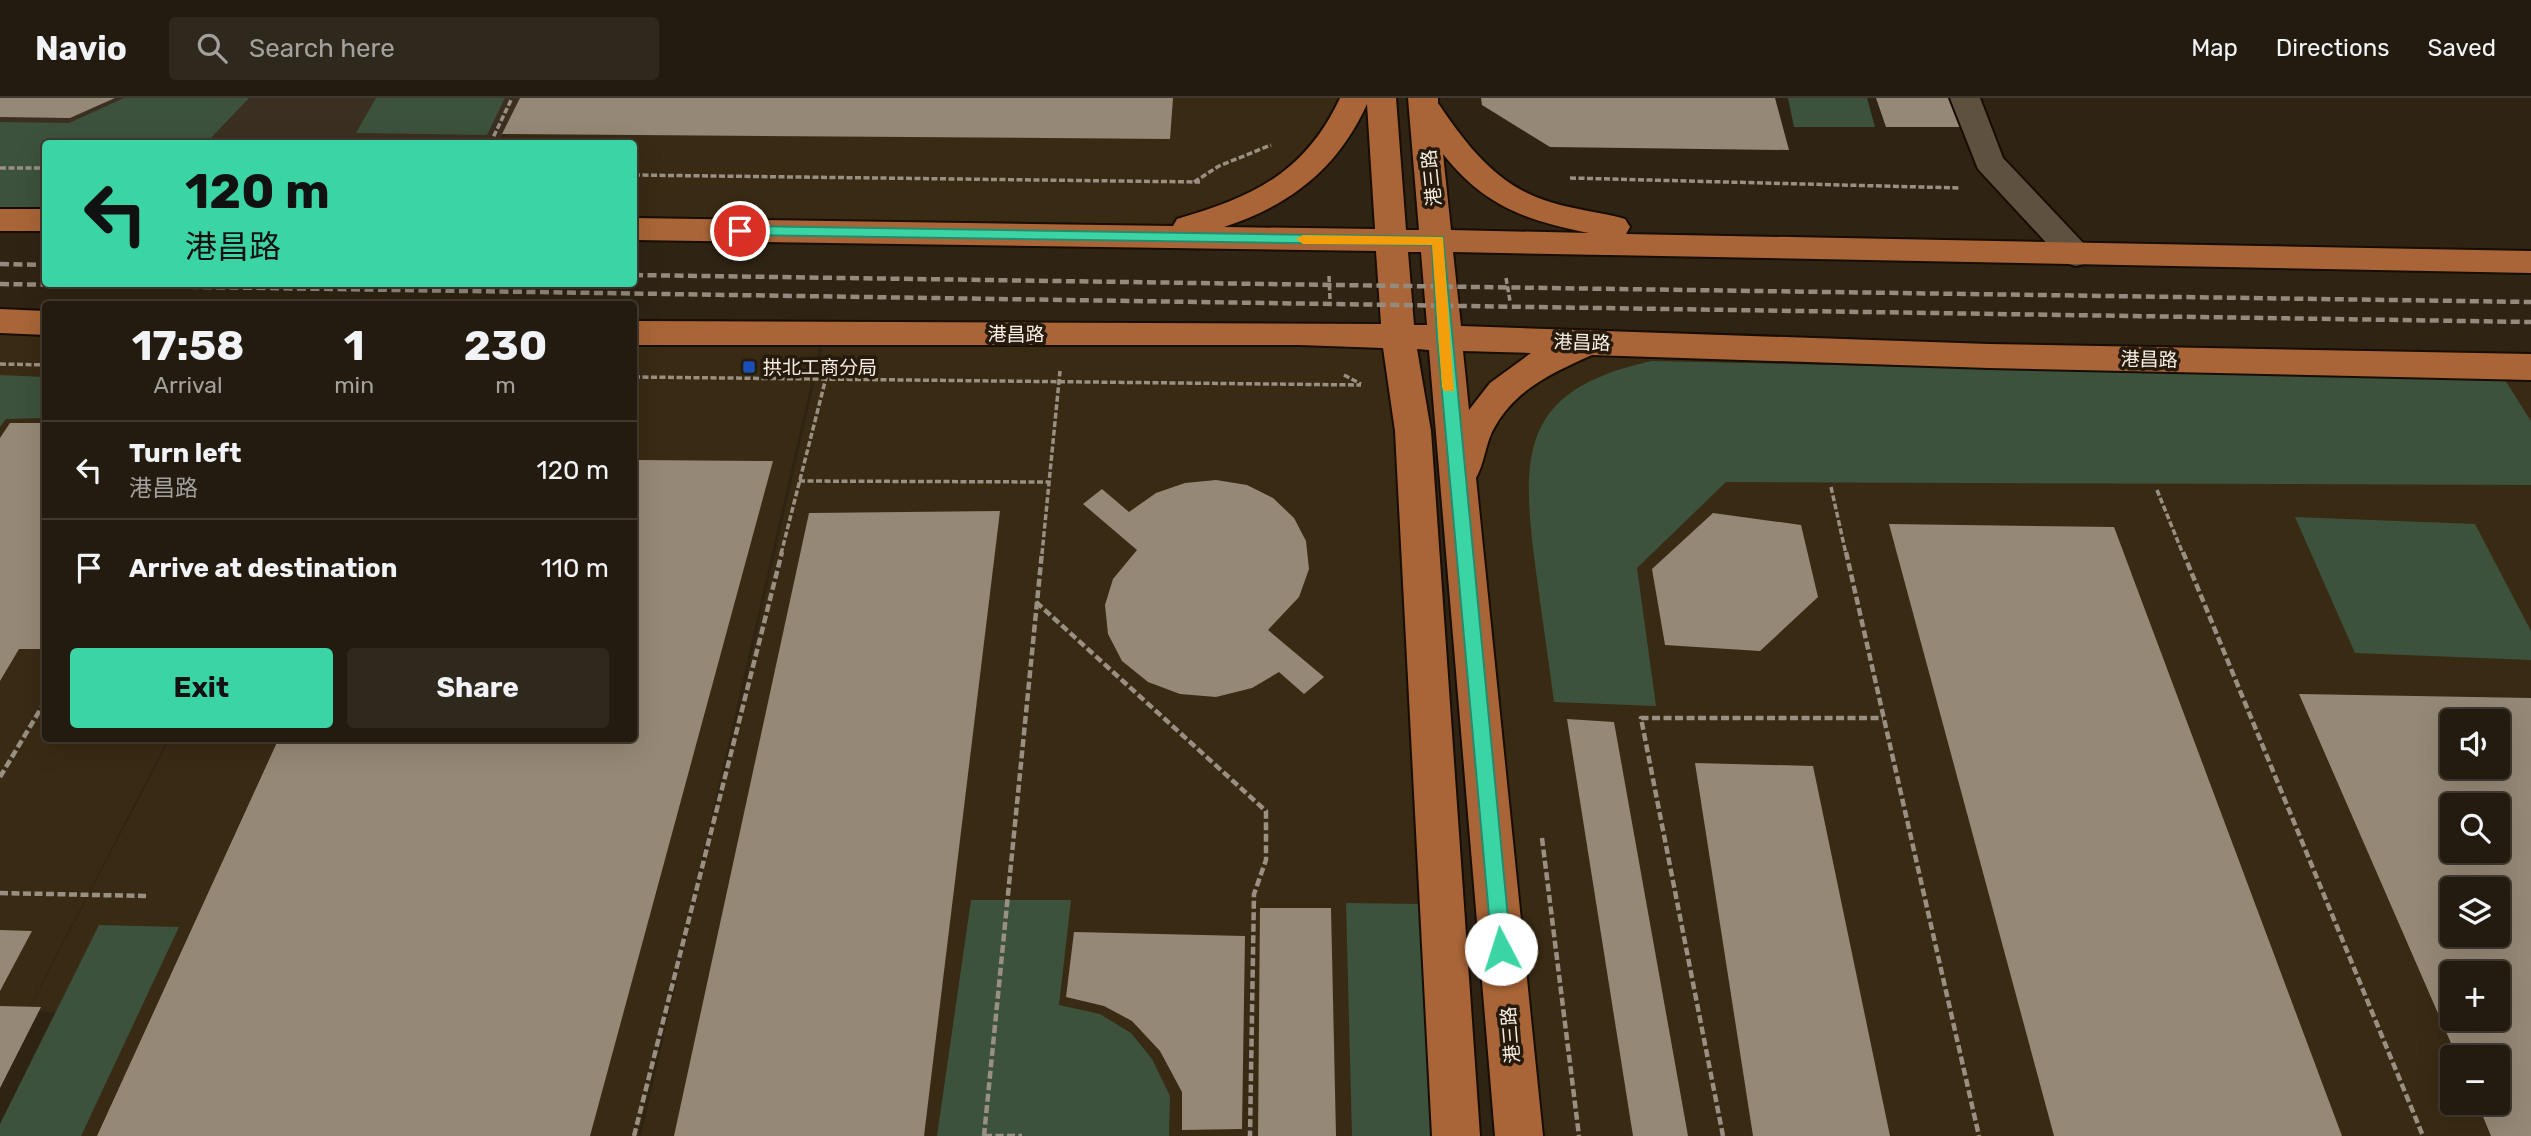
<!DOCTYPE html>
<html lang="en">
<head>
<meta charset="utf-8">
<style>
	:root { --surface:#231b0f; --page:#2f281d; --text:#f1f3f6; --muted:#a3a19e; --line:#40392f; --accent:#3bd4a4 }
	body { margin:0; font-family:Rubik,"Noto Sans SC",sans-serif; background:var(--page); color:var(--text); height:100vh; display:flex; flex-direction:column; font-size:26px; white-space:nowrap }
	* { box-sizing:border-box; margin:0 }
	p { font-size:23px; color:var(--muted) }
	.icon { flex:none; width:38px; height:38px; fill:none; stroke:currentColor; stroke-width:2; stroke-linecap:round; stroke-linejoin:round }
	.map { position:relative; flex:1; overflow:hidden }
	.drawer { position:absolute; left:42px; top:203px; width:595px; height:441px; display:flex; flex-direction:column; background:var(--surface); border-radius:7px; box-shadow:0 7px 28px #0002,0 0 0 2px var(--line) }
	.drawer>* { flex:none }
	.banner { position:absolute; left:42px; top:42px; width:595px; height:147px; border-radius:7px; box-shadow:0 7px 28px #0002,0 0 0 2px var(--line); background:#3bd4a4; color:#111; overflow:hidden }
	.controls { position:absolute; left:2440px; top:611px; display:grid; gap:14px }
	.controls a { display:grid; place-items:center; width:70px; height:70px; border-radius:7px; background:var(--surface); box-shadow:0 7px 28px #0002,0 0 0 2px var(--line); font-size:35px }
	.pin { position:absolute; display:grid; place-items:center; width:60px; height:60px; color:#fff; margin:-30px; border:4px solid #fff; border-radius:50%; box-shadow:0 2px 7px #0007 }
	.me { position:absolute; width:77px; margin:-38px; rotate:355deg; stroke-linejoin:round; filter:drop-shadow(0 0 5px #0008) }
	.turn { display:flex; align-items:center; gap:24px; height:147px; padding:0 28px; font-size:32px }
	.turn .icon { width:91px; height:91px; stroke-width:2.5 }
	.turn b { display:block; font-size:49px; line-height:60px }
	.eta { display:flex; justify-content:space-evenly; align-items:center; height:119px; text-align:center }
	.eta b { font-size:42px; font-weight:700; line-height:49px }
	.primary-button { display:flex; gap:14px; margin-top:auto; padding:14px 28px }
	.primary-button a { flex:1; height:80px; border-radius:7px; background:var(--accent); color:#111; font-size:28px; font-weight:700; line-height:80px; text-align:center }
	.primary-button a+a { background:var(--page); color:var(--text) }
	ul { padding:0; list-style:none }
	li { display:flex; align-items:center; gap:21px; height:98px; padding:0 28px; border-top:2px solid var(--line) }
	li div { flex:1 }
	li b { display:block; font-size:26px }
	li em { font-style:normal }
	header { display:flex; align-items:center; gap:42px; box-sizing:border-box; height:98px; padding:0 35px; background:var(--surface); border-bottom:2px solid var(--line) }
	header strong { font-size:33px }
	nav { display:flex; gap:38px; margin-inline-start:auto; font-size:24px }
	.search { width:490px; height:63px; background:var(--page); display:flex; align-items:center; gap:18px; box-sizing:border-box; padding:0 24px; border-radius:7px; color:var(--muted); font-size:26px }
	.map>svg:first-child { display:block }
	.built { fill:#392a14; fill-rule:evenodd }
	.education { fill:#3b2f21 }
	.green { fill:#3c523c }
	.building { fill:#968876; fill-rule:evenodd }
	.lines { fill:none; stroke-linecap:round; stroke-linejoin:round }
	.minor-casing { stroke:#170d01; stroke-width:4 }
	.major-casing { stroke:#170d01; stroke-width:4 }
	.path-far1 { stroke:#998f83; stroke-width:3.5; stroke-dasharray:6 2.5; stroke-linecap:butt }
	.path { stroke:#998f83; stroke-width:4.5; stroke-dasharray:8 3.5; stroke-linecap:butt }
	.minor { fill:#5e5140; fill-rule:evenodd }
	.major { fill:#a96537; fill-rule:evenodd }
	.rail { stroke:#948a7d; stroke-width:4.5; stroke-dasharray:9 4.5; stroke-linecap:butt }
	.route { fill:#3bd4a4; stroke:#268a6b; stroke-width:2 }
	.slow { fill:#f59e0b }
	.transit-dot { fill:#1a4fb4; stroke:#251a0b; stroke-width:2.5 }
	.labels { text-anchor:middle; stroke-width:7; stroke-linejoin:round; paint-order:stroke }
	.street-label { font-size:19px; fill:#f8f0e6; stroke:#251a0b }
	.poi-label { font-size:19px; fill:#f8f0e6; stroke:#251a0b; text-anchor:start }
</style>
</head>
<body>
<header>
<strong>Navio</strong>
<div class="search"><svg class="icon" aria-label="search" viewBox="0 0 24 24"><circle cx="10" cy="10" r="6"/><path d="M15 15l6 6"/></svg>Search here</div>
<nav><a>Map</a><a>Directions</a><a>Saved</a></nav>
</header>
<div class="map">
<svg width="2531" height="1038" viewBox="0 0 2531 1038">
	<rect width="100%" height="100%" fill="#2f2414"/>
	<g class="built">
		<polygon points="523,0 1353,0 1274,97 1148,138 634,131 634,46 500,46"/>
		<polygon points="0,228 45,229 46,640 168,641 29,910 0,910"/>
		<polygon points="634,239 821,242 638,1038 27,1038 83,915 28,913 170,641 634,640"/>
		<polygon points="1394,240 1451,1038 641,1038 824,242"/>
		<path d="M1447,241L2531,269V1038H1524ZM2452,623H2497V668H2452ZM2452,707H2497V752H2452ZM2452,791H2497V836H2452ZM2452,875H2497V920H2452ZM2452,959H2497V1004H2452Z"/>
	</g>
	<polygon class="education" points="0,0 522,0 499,45 46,46 0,122"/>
	<g class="green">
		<polygon points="124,0 249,0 206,45 46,46 45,115 0,114 0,24 69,25"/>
		<polygon points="376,0 505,0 487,37 356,35"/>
		<polygon points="1788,0 1867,0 1875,29 1794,29"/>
		<path d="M1652,263L2505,282L2531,323V387L1726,384L1637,470L1656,608L1554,604C1548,558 1541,512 1535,466C1520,350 1524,291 1652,263Z"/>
		<polygon points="0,277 45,279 45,320 6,321 0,329"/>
		<polygon points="2295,419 2475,426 2531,533 2531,562 2355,555"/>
		<polygon points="971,802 1071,802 1059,907 1100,916 1131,935 1152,961 1170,998 1169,1038 937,1038"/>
		<polygon points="1346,805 1421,806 1435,1038 1352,1038"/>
		<polygon points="99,827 179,829 81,1038 0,1038 0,1026"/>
	</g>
	<g class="building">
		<polygon points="0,0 115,0 70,20 0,19"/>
		<polygon points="520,0 1173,0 1170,41 502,36"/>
		<polygon points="1481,0 1775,0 1789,52 1550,49 1482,7"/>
		<polygon points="1876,0 1952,0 1963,29 1886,29"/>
		<polygon points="10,325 46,325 46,551 19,551 0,583 0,340"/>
		<polygon points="634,362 773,363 590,1038 97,1038 279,640 634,640"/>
		<polygon points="1216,382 1247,387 1273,400 1294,420 1306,443 1309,471 1299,499 1268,532 1324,579 1304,596 1279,574 1252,590 1216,599 1180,596 1148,584 1122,563 1108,536 1105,507 1113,481 1137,452 1083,406 1102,391 1129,414 1156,395 1185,385"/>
		<polygon points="1000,413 924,1038 674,1038 809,415"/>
		<polygon points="1713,415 1801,427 1818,499 1760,553 1665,547 1652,471"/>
		<polygon points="1889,426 2114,429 2342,1038 2054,1038"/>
		<path d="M2299,596L2531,600V1038H2491L2477,1004H2497V959H2457ZM2452,623H2497V668H2452ZM2452,707H2497V752H2452ZM2452,791H2497V836H2452ZM2452,875H2497V920H2452Z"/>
		<polygon points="1567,621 1614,624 1688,1038 1633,1038"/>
		<polygon points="1695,665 1813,668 1890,1038 1753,1038"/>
		<polygon points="1260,810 1331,810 1336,1038 1258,1038"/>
		<polygon points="0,832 32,833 0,893"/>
		<polygon points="1074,834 1245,838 1242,1031 1182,1032 1182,994 1160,953 1132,923 1104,908 1066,899"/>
		<polygon points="0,908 41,909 0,990"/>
	</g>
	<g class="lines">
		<g class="minor-casing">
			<polygon id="minor" points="1950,0 1980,0 2003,60 2087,149 2092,157 2087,165 2076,168 2065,165 1978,71"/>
		</g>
		<g class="major-casing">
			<g id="major">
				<path d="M1340,0H1396L1406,132H1419L1408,0H1438V5C1467,48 1498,89 1550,104C1575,112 1601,114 1625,121L1630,129L1626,136L2531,153V175L1453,154L1461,228L1989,246L2531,256V282L1989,270L1592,257C1552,275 1513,292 1492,334C1485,349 1484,366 1476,380L1543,1038H1495L1429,252L1417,251L1431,333L1480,1038H1432L1395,333L1383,250L1299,247H634V223L1381,226L1376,153L634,142V120L1173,128L1177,121C1253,99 1305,75 1340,0ZM1367,6L1375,131L1224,129C1291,107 1338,70 1367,6ZM1443,56C1485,109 1526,122 1589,135L1451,132ZM1408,154H1421L1427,227H1414ZM1463,253L1531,255L1490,285L1469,312Z"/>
				<rect x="0" y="111" width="46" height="22"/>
				<polygon points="0,211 46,213 46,237 0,235"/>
			</g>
		</g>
		<g class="path-far1">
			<polyline points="490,46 512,0"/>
			<polyline points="0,70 46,70"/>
			<polyline points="634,77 1200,84"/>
			<polyline points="1570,80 1960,90"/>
			<polyline points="1194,84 1219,68 1271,47"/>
			<polyline points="1329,178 1330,201"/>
			<polyline points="1506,180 1510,203"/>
			<polyline points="0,266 46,267"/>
			<polyline points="1344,277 1361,286"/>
			<polyline points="634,279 1361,287"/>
			<polyline points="799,383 1048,384"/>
			<polyline points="1831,389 1846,456"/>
			<polyline points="2157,392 2183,456"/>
			<polyline points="781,456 828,272"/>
			<polyline points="1042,456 1060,273"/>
		</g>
		<g class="path">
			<polyline points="1846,454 1979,1038"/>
			<polyline points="2183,454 2423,1038"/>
			<polyline points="1036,504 1266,713 1266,762 1254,796 1250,1038"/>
			<polyline points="0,679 46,602"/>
			<polyline points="1542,740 1579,1038"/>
			<polyline points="0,795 146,798"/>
			<polyline points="634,1038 782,454"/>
			<polyline points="984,1038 1042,454"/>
			<polyline points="984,1038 1022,1038"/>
			<polyline points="1723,1038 1641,620 1883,620"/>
		</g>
		<use href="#minor" class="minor"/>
		<use href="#major" class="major"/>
		<g class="rail">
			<polyline points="0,166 46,167"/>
			<polyline points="634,177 2531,204"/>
			<polyline points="0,186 2531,224"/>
		</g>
	</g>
	<polygon class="route" points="740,128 1443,139 1511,851 1508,857 1501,860 1495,857 1492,851 1437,239 1432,147 740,137 733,133"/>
	<polygon class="slow" points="1303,137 1443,139 1454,293 1444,293 1442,289 1432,147 1303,146 1296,141"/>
	<rect class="transit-dot" x="742" y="262" width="14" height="14" rx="3.5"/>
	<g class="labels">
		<g class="street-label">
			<text transform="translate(1431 80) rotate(-96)" y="7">港三路</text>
			<text x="1016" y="243">港昌路</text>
			<text transform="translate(1582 244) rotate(2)" y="7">港昌路</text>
			<text transform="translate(2149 261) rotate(1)" y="7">港昌路</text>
			<text transform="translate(1510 937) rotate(-95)" y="7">港三路</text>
		</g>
		<g class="poi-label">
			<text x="763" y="276">拱北工商分局</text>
		</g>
	</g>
</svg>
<div class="controls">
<a><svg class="icon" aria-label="sound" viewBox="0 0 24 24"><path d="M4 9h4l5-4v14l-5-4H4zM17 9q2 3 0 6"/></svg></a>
<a><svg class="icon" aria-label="search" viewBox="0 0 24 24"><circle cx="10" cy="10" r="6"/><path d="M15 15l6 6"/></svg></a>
<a><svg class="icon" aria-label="layers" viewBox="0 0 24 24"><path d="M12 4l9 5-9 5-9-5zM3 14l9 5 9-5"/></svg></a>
<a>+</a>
<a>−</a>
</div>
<div class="pin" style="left:740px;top:133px;background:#d93025"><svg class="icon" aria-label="arrive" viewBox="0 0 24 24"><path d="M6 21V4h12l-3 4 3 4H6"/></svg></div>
<svg class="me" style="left:1501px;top:851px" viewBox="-20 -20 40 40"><circle r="19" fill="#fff"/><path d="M0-13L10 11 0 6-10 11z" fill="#3bd4a4"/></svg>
<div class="banner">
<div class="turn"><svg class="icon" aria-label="left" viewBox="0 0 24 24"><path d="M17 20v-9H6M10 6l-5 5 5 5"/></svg><div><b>120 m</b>港昌路</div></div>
</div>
<section class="drawer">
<div class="eta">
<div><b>17:58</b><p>Arrival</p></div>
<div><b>1</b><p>min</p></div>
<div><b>230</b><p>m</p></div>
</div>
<ul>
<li><svg class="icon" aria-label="left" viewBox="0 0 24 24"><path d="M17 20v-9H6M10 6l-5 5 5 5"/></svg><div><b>Turn left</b><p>港昌路</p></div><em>120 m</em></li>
<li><svg class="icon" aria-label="arrive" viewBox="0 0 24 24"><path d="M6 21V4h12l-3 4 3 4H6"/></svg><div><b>Arrive at destination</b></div><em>110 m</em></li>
</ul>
<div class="primary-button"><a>Exit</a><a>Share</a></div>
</section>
</div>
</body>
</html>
